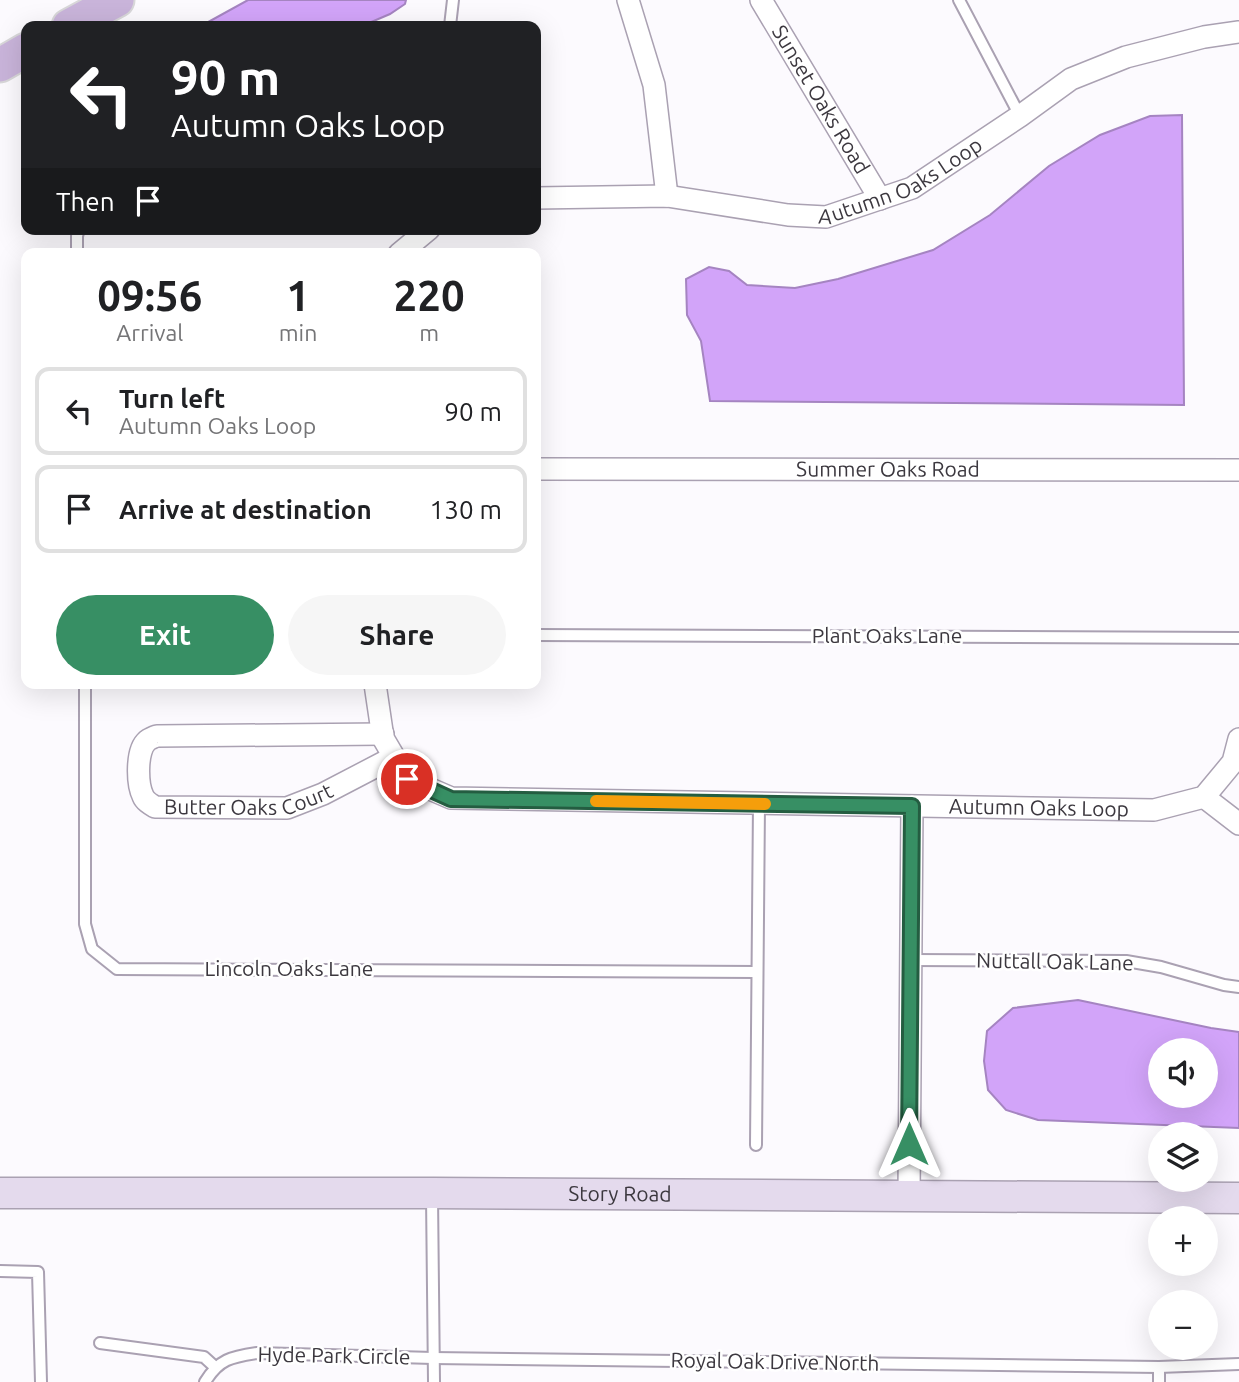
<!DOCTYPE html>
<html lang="en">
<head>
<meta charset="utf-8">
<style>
	:root { --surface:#fff; --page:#f6f6f6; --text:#202124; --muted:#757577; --line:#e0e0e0; --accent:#378f64 }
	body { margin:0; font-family:Ubuntu,sans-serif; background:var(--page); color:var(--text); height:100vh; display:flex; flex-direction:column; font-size:26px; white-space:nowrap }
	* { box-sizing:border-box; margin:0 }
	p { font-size:23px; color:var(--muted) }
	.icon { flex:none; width:38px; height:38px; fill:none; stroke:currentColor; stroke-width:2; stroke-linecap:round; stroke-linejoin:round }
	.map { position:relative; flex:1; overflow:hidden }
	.drawer { position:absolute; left:21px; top:248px; width:520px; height:441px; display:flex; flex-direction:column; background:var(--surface); border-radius:14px; box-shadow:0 7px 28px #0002 }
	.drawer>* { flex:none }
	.guide { position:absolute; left:21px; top:21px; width:520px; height:214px; border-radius:14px; box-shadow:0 7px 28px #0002; background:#202124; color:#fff; overflow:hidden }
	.controls { position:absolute; left:1148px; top:1038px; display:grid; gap:14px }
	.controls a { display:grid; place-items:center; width:70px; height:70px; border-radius:50%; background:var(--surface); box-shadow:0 7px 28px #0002; font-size:35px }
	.pin { position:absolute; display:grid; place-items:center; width:60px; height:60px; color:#fff; margin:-30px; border:4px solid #fff; border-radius:50%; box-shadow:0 2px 7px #0007 }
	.me { position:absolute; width:77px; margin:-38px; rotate:0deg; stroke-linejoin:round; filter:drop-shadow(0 0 5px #0008) }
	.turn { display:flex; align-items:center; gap:24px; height:147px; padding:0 35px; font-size:32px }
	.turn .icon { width:91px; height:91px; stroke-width:2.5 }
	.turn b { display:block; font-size:49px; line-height:60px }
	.then { display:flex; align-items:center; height:66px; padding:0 35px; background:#0003; gap:14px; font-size:26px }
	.eta { display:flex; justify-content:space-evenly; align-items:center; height:119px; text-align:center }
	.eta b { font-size:42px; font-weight:700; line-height:49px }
	.cta { display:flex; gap:14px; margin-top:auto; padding:14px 35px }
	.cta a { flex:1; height:80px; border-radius:42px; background:var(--accent); color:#fff; font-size:28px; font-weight:700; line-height:80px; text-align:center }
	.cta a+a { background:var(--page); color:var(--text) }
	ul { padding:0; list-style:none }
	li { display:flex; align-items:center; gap:21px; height:88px; margin:0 14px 10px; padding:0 21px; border:4px solid var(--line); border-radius:14px }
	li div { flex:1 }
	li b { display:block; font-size:26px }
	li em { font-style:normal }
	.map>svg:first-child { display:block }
	.water { fill:#d2a4f9; stroke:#a584c1; stroke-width:2; fill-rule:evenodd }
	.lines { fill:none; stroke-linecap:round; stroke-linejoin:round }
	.lane-casing { stroke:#aaa1b2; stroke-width:14 }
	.street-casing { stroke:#aaa1b2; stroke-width:24 }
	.secondary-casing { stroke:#aaa1b2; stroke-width:33 }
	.primary-casing { stroke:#d8d7d9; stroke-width:37 }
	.lane { stroke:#fff; stroke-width:10 }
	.street { stroke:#fff; stroke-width:21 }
	.secondary { stroke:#e4daed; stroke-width:30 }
	.primary { stroke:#c9b4da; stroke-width:33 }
	.route-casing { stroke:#245d41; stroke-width:18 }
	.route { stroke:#378f64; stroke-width:12 }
	.slow { stroke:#f59e0b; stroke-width:12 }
	.labels { text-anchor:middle; stroke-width:5; stroke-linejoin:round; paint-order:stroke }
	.street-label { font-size:21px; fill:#3c383f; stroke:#fff }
</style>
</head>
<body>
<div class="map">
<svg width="1239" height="1382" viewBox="0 0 1239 1382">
	<rect width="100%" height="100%" fill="#fcfafe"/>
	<g class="water">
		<polygon points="248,0 406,0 405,4 390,14 362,26 201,26"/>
		<polygon points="1182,115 1184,405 710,401 701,341 687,315 686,279 709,267 729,271 747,285 795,288 838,279 933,250 990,215 1049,166 1100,135 1150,116"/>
		<path d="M1078,1000L1211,1028L1239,1032V1128L1038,1120L1006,1110L988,1090L984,1061L987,1031L1013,1008ZM1160,1050H1206V1096H1160Z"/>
	</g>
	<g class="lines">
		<g class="lane-casing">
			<g id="lane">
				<polyline points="959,0 1020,116"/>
				<polyline points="450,26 453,0"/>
				<polyline points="77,254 77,236 79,229"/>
				<polyline points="536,635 1239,638"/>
				<polyline points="85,684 85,924 92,949 117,969 757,972"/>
				<polyline points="911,960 1126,961 1161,967 1224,985 1239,987"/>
				<polyline points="756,1145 759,804"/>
				<polyline points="432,1196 434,1382"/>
				<polyline points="0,1271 38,1272 41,1382"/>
				<polyline points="100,1343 204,1357 215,1367"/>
				<polyline points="1159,1367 1159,1382"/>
				<path d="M205,1382C219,1359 231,1357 257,1353L433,1358L1159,1367L1239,1364"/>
			</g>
		</g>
		<g class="street-casing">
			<g id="street">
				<polyline points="628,0 654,85 667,196"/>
				<path id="s1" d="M761,0L880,199"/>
				<path id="s2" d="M536,198L667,196L788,215L826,217L912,188L1020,116L1071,79L1126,57L1204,37L1239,32"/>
				<polyline points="399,254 429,229"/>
				<path id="s3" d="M536,469L1239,470"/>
				<path id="s4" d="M375,684L383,738L407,779L451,798L1154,810L1204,797L1233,762L1239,739"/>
				<path id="s5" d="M383,734L157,736C156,736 147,740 147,741C136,750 137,784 143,796C145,801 150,804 155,807L287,808L323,794L394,757"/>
				<polyline points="1204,797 1239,824"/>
				<polyline points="909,1196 912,806"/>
			</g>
		</g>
		<g class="secondary-casing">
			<g id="secondary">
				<path id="s6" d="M0,1193H432L1239,1198"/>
			</g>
		</g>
		<g class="primary-casing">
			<g id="primary">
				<polyline points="69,26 117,0"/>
				<polyline points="0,65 26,50"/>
			</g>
		</g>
		<use href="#lane" class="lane"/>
		<use href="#street" class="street"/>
		<use href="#secondary" class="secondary"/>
		<use href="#primary" class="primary"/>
	</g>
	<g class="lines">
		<g class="route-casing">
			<polyline id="route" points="407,779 451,799 912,806 909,1144"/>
		</g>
		<use href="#route" class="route"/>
		<polyline class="slow" points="596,801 765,804"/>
	</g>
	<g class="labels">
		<g class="street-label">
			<text dy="7" stroke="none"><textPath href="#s1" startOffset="116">Sunset Oaks Road</textPath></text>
			<text dy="7" stroke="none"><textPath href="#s2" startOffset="374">Autumn Oaks Loop</textPath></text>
			<text dy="7" stroke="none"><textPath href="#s3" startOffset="352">Summer Oaks Road</textPath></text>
			<text x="887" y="643">Plant Oaks Lane</text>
			<text dy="7" stroke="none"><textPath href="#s5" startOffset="406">Butter Oaks Court</textPath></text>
			<text dy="7" stroke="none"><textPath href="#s4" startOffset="738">Autumn Oaks Loop</textPath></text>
			<text transform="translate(1055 962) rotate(1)" y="7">Nuttall Oak Lane</text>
			<text x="289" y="976">Lincoln Oaks Lane</text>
			<text dy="7" stroke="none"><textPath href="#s6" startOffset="620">Story Road</textPath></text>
			<text transform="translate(334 1356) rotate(1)" y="7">Hyde Park Circle</text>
			<text transform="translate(775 1362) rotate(1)" y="7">Royal Oak Drive North</text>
		</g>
	</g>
</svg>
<div class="controls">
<a><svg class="icon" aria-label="sound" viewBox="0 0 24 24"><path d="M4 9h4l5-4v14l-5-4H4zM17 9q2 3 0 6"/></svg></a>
<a><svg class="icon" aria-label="layers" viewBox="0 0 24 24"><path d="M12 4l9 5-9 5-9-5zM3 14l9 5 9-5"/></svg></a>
<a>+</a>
<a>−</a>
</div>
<div class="pin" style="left:407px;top:779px;background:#d93025"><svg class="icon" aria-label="arrive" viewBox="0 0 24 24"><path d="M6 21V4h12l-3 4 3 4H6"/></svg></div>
<svg class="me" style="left:909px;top:1144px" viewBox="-20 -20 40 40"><path d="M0-17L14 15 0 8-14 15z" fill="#378f64" stroke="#fff" stroke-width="4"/></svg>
<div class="guide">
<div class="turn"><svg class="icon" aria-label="left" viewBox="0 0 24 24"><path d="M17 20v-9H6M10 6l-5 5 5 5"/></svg><div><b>90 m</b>Autumn Oaks Loop</div></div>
<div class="then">Then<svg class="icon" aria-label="arrive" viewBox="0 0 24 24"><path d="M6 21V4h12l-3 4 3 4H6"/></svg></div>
</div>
<section class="drawer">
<div class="eta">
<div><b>09:56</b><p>Arrival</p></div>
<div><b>1</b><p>min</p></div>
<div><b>220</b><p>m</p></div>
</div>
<ul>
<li><svg class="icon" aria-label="left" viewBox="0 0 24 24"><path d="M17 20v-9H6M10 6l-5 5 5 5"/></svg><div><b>Turn left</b><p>Autumn Oaks Loop</p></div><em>90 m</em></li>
<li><svg class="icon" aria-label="arrive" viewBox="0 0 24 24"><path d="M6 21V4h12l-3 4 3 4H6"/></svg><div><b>Arrive at destination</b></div><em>130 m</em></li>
</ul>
<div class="cta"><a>Exit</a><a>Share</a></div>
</section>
</div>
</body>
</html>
